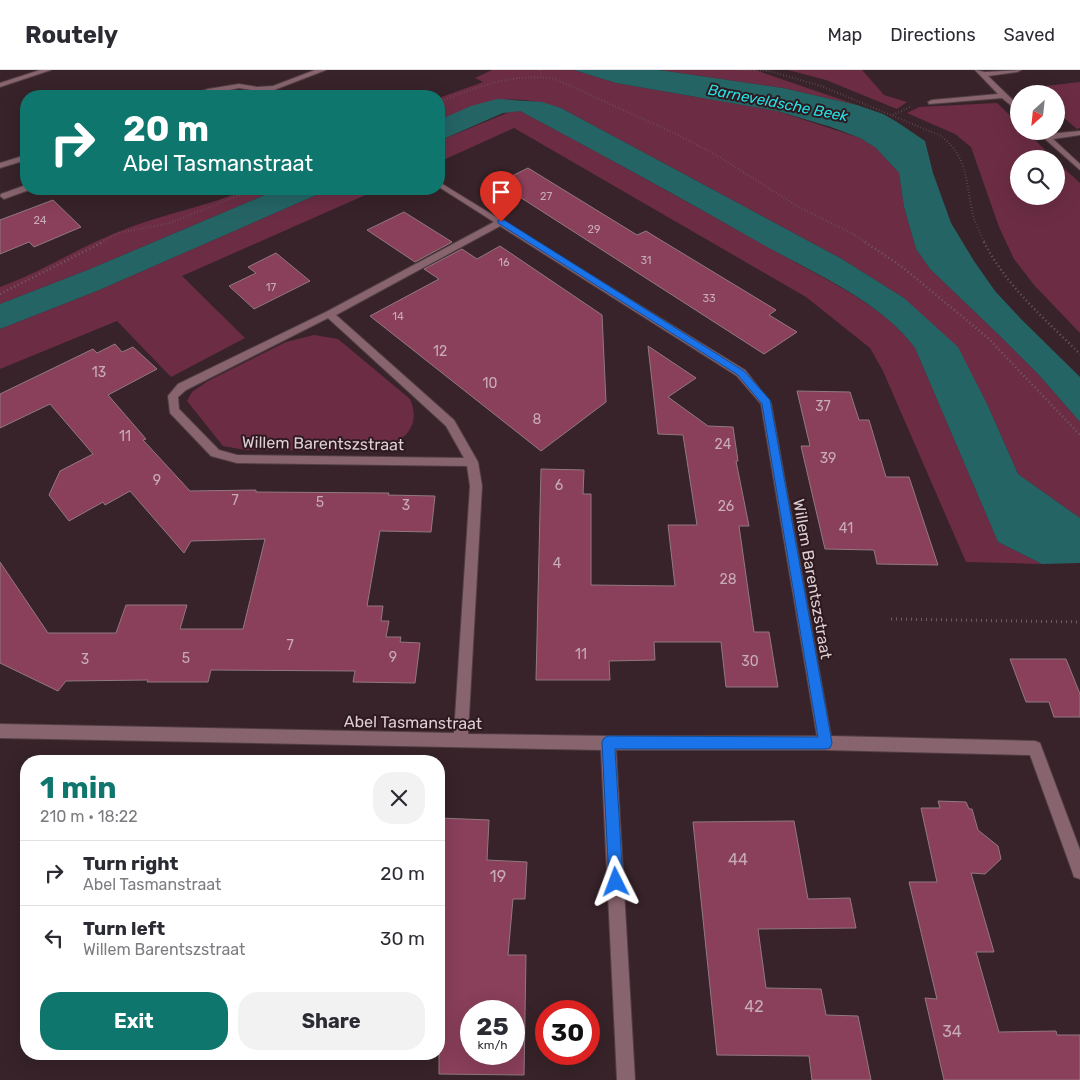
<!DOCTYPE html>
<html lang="en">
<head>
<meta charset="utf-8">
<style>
	:root { --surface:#fff; --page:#f2f2f3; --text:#2b2b33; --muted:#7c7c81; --line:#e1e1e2; --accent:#0f766e }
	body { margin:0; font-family:Rubik,sans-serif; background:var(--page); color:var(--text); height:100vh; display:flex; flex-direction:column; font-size:19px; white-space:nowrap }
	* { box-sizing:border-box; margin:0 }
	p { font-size:16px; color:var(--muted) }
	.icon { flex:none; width:28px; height:28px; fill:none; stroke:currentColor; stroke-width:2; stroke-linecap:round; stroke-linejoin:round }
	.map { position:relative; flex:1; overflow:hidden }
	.details { position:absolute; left:20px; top:685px; width:425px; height:305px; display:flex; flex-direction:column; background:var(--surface); border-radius:20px; box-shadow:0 5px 20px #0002 }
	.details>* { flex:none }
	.banner { position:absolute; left:20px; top:20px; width:425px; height:105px; border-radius:20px; box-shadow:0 5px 20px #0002; background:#0f766e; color:#fff; overflow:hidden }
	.needle { width:32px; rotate:207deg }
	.buttons { position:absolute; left:1010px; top:15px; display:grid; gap:10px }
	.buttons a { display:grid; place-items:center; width:55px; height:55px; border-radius:50%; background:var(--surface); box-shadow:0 5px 20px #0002; font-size:25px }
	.speed { position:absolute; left:460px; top:930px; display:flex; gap:10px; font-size:25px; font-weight:700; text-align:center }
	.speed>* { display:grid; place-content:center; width:65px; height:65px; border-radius:50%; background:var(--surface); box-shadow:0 5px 20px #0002; line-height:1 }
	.speed small { font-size:12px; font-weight:400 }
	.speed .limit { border:8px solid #d22; background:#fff; color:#111 }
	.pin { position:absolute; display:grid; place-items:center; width:42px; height:42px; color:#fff; margin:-51px -21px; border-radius:50% 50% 50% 0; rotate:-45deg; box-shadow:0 0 5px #0007 }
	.pin .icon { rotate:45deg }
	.me { position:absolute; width:55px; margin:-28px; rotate:357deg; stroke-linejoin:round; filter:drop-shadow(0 0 4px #0008) }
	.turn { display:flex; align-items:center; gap:18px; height:105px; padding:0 20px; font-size:22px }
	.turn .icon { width:65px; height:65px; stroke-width:2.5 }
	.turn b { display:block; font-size:35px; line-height:42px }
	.round { display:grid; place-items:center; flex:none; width:52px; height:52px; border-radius:20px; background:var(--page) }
	.summary { display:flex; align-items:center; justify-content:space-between; height:85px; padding:0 20px }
	h1 { font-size:30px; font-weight:700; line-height:38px; color:var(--accent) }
	.action { display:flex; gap:10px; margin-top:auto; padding:10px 20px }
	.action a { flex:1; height:58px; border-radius:20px; background:var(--accent); color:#fff; font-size:20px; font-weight:700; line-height:58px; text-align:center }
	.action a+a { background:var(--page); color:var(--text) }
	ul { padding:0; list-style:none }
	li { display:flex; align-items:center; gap:15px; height:65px; padding:0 20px; border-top:1px solid var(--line) }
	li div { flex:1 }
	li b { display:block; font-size:19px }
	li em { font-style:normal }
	header { display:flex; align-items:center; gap:30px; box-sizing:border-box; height:70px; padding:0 25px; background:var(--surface); border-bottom:1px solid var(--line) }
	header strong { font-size:24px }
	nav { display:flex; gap:28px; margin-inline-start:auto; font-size:18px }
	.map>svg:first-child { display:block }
	.green { fill:#6c2d44 }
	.water { fill:#256465 }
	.building { fill:#8a3f5a; stroke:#927980; fill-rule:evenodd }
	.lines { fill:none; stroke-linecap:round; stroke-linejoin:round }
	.minor-casing { stroke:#523f44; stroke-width:2 }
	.path-far2 { stroke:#6f5d63; stroke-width:2; stroke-dasharray:0.5 2.5; stroke-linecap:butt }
	.path-far1 { stroke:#6f5d63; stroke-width:2.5; stroke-dasharray:1 3; stroke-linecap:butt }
	.path { stroke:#6f5d63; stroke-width:3; stroke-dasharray:1 4; stroke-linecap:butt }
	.minor { fill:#87646e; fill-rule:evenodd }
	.route { fill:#1a73e8; stroke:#114b97 }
	.labels { text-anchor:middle; stroke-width:4; stroke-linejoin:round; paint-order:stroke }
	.far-number-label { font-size:11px; fill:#c8abb5 }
	.number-label { font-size:14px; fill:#c8abb5 }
	.far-water-label { font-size:15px; font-style:italic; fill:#25e1e4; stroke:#2d191f }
	.street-label { font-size:16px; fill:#ddcfd3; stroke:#2d191f }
	.near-number-label { font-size:16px; fill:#c8abb5 }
</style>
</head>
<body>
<header>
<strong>Routely</strong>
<nav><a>Map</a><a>Directions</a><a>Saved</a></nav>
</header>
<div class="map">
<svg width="1080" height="1010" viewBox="0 0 1080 1010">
	<rect width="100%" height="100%" fill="#372329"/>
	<g class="green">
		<path d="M492,0H574L616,13L777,41L860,68L876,78L899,103L904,137L916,179L930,199L1001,267L1039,305L1080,352V448L1018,404L988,336L904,228L842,189L561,38C509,22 487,30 439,50V28L483,12L475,8Z"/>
		<polygon points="659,0 755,0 857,35 783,18"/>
		<polygon points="788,0 862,0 884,25 907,32 897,39 826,10"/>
		<polygon points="1080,12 1080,58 1077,59 1056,41 1056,24 1036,24 1028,18"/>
		<polygon points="997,33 1019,54 1019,61 1026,61 1054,89 1019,89 1019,126 1056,126 1056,91 1080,113 1080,263 1034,215 1014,189 999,157 971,77 955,64 907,43 919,37"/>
		<path d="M512,41H520C605,86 689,133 773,180C820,207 883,234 915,278L998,472L1042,494L966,492L883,301L870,278L806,227L514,58L439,92V71Z"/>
		<path d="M247,119H279L90,199L0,234V217C44,201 84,174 128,158C167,143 209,136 247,119Z"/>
		<polygon points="330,119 379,119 182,206 245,268 171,307 117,251 0,299 0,259 97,221"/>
		<path d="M314,265L338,269L410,329C423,359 400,374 374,381L245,380L223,376L187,331L192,322L208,311L286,272Z"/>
	</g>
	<g class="water">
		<polygon points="574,0 659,0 783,18 857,35 883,44 897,52 925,71 933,103 951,153 974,191 995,221 1021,249 1080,307 1080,352 1039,305 1001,267 930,199 916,179 904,137 899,103 876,78 860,68 831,57 777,41 616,13"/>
		<path d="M497,29L542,32L561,38L842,189L904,228L958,277L988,336L1018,404L1080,448V493L1042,494L998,472L915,278C882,233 818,205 769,178C687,131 604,86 520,41L503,43L439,71V50L471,36Z"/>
		<polygon points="279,119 330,119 97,221 0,259 0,234 90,199"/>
	</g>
	<g class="building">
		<polygon points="528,98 637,165 646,161 654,166 776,240 769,245 797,262 764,284 498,113"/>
		<polygon points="53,130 81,157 34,177 29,172 0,184 0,150"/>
		<polygon points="404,142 452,172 415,192 367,160"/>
		<polygon points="500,176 602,245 606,332 541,381 370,246 439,209 424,199 462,179 477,189"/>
		<polygon points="276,183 310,211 254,239 229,216 256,203 248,197"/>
		<polygon points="115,274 122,282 133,277 157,299 108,325 146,369 143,370 190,421 256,420 256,422 389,423 388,425 435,426 431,462 380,461 367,536 383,536 381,551 389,551 386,567 401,567 400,572 420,573 415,613 353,612 355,601 211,600 208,612 147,612 148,610 66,611 58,621 0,593 0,492 48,563 116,563 126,535 187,535 180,559 243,559 265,469 191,471 184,483 130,421 105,435 103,432 69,451 49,425 60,401 93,384 50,334 0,358 0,324 93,279 97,283"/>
		<polygon points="648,276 696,308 668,327 708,356 733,357 738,391 736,391 749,456 739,456 754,562 769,562 778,617 726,617 721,572 654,572 655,590 609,591 610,610 536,610 541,399 584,400 583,424 591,424 591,515 675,516 668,455 697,455 683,365 658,364"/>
		<polygon points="797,321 850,322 859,350 869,350 886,407 909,407 938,495 877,494 874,480 825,479 801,376 810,376"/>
		<polygon points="1010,589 1066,589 1080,624 1080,647 1054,647 1049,632 1026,632"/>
		<polygon points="938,731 966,732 969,739 972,739 978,760 998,776 1001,789 985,804 971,803 994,882 976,882 999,962 1056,961 1057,965 1080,965 1080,1010 944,1010 925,928 937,929 909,812 937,812 921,738 940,738"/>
		<path d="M439,748L489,750L487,790L527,792L525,829H513L508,885H526L524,1005L439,1004ZM471,941H514V984H471Z"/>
		<polygon points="794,751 808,829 850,828 856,858 758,859 766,918 821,919 826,945 858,946 871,1010 812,1010 809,986 717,985 693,752"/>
	</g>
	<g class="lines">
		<g class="minor-casing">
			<g id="minor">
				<polygon points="40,0 51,0 0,17 0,13"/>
				<polygon points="315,0 326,0 274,20 257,21 239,18 200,26 189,26 208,19 239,14 257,17 273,16"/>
				<polygon points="975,0 985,2 1021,0 1017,2 988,6 1019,36 1019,42 1002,28 929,34 928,32 932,30 998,24"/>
				<polygon points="1036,61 1045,61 1048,64 1080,61 1080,65 1053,69 1080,94 1080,100"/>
				<polygon points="26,85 26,90 0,98 0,93"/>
				<path d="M439,112L745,300L771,333L831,666L1035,671L1040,673L1080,780V809L1074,807L1072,801L1030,685L825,680H616L635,1010H617L601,680L0,668V654L454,663L470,416L467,396L237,393L211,386L170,343L168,326L178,314L326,242L494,152L439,117ZM500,156L737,306L761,334L817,666H608L468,664L482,416L478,392L454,350L336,245ZM328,248L446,356L464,388L237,385L219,380L179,339L178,327L186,320Z"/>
				<polygon points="26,115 26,119 29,120 4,129 0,126 1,124"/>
			</g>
		</g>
		<g class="path-far2">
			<polyline points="540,0 542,5"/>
			<polyline points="739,0 768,1"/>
			<path d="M766,0L821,16L939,65C970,85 965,117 974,148C977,157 981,165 985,173"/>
			<path d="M439,32C476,17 515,2 555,9L676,64L716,85L797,136L851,163L867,173"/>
			<polyline points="893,45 910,37"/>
			<polyline points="101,173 118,163 170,153 255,119"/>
		</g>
		<g class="path-far1">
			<polyline points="865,172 901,196 988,268 1080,365"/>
			<path d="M984,172C1006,216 1046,250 1080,284"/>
			<polyline points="0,224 103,172"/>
		</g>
		<polyline class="path" points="891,549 1080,552"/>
		<use href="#minor" class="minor"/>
	</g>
	<polygon class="route" points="498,150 504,150 744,301 770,330 832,673 830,678 825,679 615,679 623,812 621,817 616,819 611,817 609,812 602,672 604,668 608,666 818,667 762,334 738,305 498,153"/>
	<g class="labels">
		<g class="far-number-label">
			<text x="546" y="130">27</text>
			<text x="40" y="154">24</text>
			<text x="594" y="163">29</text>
			<text x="646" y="194">31</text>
			<text x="504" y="196">16</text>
			<text x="271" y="221">17</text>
			<text x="709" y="232">33</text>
			<text x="398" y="250">14</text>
		</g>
		<g class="number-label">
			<text x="440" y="286">12</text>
			<text x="99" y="307">13</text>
			<text x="490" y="318">10</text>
			<text x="823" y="341">37</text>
			<text x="537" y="354">8</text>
			<text x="125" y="371">11</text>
			<text x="723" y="379">24</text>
			<text x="828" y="393">39</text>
			<text x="157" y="415">9</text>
			<text x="559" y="420">6</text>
			<text x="235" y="435">7</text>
			<text x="320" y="437">5</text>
			<text x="406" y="440">3</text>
			<text x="726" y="441">26</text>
			<text x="846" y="463">41</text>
			<text x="557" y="498">4</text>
			<text x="728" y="514">28</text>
			<text x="290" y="580">7</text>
			<text x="581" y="589">11</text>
			<text x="393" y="592">9</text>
			<text x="186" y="593">5</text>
			<text x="85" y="594">3</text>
			<text x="750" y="596">30</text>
		</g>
		<g class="far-water-label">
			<text transform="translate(778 33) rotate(11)" y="5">Barneveldsche Beek</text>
		</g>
		<g class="street-label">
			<text transform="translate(323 373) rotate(1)" y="6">Willem Barentszstraat</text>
			<text transform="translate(813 509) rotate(80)" y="6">Willem Barentszstraat</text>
			<text transform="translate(413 652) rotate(1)" y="6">Abel Tasmanstraat</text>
		</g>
		<g class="near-number-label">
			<text x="738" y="795">44</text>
			<text x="498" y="812">19</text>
			<text x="754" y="942">42</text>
			<text x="952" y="967">34</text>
		</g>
	</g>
</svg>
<div class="buttons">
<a><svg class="needle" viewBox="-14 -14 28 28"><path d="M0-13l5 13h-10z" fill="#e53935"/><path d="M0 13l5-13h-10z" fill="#7c7c81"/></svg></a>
<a><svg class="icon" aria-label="search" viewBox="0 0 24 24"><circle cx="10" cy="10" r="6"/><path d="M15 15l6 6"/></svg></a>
</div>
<div class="speed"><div>25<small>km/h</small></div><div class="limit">30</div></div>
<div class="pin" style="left:501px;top:152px;background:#d93025"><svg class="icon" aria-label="arrive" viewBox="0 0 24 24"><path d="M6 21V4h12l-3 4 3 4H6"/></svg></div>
<svg class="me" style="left:616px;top:812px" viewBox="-20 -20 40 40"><path d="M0-17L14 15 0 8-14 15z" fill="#1a73e8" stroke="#fff" stroke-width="4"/></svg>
<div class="banner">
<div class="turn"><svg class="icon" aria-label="right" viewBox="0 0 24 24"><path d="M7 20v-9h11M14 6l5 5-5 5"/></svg><div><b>20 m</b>Abel Tasmanstraat</div></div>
</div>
<section class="details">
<div class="summary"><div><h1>1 min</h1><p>210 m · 18:22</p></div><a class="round"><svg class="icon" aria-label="close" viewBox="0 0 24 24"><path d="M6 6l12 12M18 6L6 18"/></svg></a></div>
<ul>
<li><svg class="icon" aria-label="right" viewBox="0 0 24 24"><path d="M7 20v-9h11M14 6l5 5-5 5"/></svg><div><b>Turn right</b><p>Abel Tasmanstraat</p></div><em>20 m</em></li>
<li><svg class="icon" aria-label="left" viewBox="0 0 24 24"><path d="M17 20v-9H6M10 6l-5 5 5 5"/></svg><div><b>Turn left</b><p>Willem Barentszstraat</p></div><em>30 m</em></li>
</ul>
<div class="action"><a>Exit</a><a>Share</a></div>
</section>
</div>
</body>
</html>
